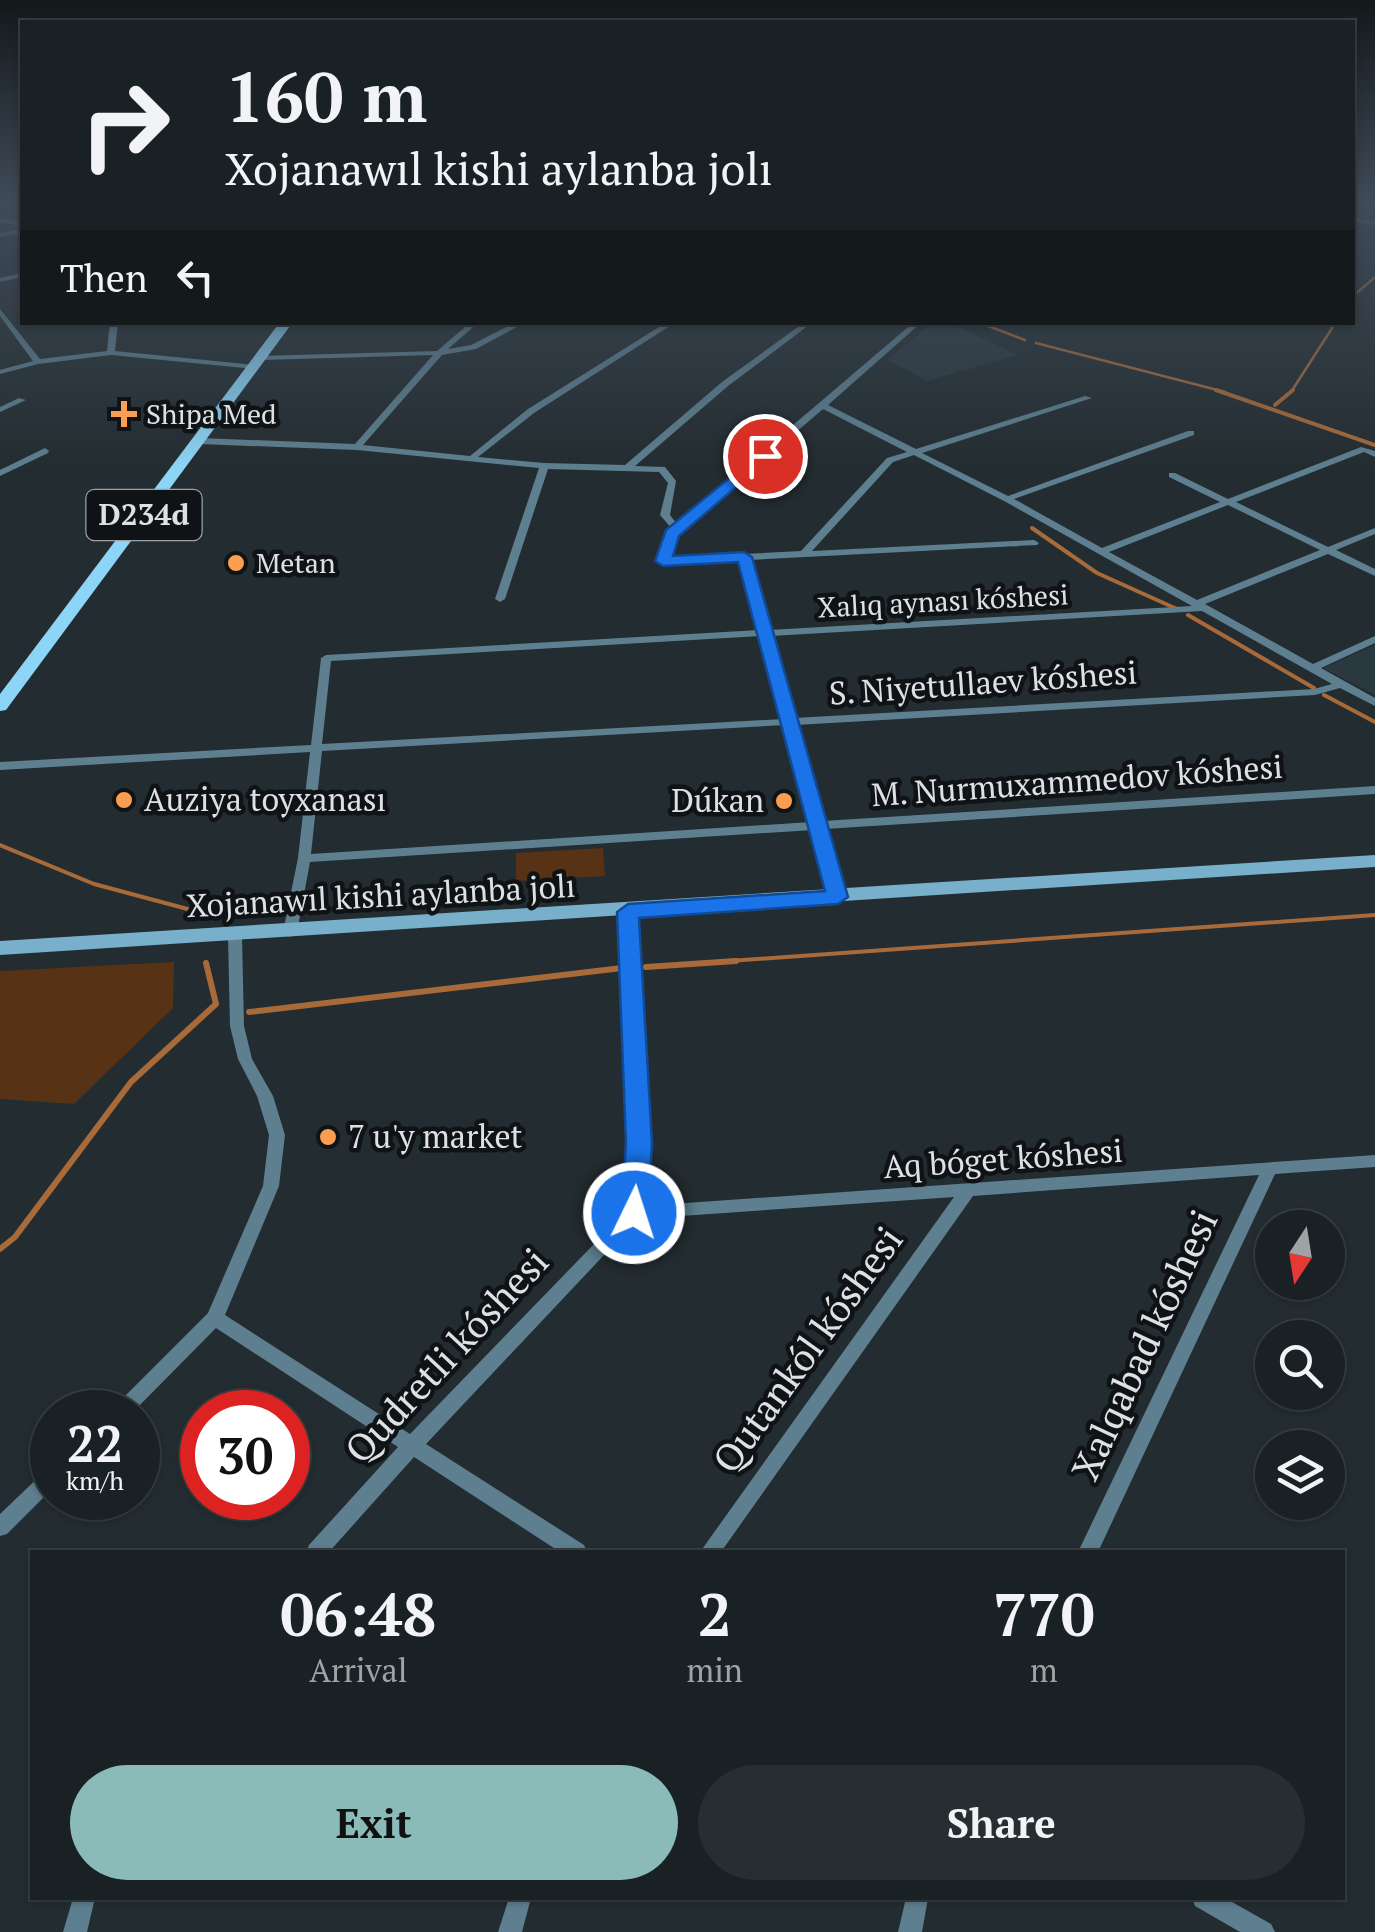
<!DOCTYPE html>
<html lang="en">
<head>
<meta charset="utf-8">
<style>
	:root { --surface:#1a2124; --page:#272e31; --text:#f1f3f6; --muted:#9fa3a6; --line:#383e41; --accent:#8bbbb9 }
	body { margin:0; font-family:"PT Serif",serif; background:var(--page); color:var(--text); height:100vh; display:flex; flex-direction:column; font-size:38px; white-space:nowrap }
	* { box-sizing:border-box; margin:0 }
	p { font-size:32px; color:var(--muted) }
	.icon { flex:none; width:55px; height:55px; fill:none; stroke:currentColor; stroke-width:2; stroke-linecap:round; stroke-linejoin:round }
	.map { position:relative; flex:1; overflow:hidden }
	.details { position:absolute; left:30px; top:1550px; width:1315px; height:350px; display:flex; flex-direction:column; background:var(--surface); border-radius:0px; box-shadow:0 2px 8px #0004,0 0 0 2px var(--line) }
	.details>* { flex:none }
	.banner { position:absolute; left:20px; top:20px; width:1335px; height:305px; border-radius:0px; box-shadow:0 2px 8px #0004,0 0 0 2px var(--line); background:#1a2124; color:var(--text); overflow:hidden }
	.needle { width:65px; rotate:192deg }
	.buttons { position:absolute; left:1255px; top:1210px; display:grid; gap:20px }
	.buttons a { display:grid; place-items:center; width:90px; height:90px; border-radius:50%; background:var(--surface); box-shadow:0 2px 8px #0004,0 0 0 2px var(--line); font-size:50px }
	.speed { position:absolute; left:30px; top:1390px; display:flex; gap:20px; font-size:50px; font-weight:700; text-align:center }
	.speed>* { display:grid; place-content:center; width:130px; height:130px; border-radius:50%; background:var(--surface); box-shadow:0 2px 8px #0004,0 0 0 2px var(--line); line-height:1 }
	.speed small { font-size:25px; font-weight:400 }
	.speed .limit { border:15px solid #d22; background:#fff; color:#111 }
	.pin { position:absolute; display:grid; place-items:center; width:85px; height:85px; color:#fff; margin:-42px; border:5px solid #fff; border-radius:50%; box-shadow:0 2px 10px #0007 }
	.me { position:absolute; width:110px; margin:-55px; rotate:4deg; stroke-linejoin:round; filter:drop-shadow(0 0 8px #0008) }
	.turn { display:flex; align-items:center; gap:35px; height:210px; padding:0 40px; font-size:45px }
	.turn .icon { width:130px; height:130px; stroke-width:2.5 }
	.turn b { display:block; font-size:70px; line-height:85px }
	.then { display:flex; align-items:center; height:95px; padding:0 40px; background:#0003; gap:20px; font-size:38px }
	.eta { display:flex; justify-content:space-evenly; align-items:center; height:170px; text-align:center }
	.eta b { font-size:60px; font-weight:600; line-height:70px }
	.button { display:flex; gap:20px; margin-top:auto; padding:20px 40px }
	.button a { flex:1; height:115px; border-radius:60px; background:var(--accent); color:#111; font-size:40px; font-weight:600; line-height:115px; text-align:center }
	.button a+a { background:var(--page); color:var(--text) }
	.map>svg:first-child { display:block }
	.built { fill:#2a383f }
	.green { fill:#573214 }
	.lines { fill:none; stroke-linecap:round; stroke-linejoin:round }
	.stream-far2 { stroke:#a86a39; stroke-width:2.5 }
	.stream-far1 { stroke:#a86a39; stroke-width:4 }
	.stream { stroke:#a86a39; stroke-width:6 }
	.minor { fill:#5d7f8f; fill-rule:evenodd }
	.tertiary { fill:#5d7f8f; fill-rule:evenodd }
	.secondary { fill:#78afca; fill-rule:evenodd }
	.primary { fill:#8dd5f7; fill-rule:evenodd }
	.route { fill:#1a73e8; stroke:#114b97; stroke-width:2.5 }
	.poi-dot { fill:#fc9e52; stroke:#101315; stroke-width:4 }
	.labels { text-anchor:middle; stroke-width:9; stroke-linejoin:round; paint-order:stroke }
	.far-poi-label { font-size:28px; fill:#dce1e4; stroke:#101315; text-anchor:start }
	.far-street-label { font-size:28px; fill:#dce1e4; stroke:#101315 }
	.shield { fill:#101315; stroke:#9fa3a6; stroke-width:2.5 }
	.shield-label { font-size:30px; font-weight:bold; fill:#dce1e4 }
	.street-label { font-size:32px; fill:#dce1e4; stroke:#101315 }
	.poi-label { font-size:32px; fill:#dce1e4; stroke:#101315; text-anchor:start }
	.near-street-label { font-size:38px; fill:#dce1e4; stroke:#101315 }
</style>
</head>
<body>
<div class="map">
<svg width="1375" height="1932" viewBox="0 0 1375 1932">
	<rect width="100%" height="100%" fill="#232c30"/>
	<g class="built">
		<polygon points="933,322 949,323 1018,355 927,381 888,360"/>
		<polygon points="1375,645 1375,695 1323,668"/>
	</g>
	<g class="green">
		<polygon points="603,848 605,876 516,881 516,853"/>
		<polygon points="174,962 173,1008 74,1104 0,1099 0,971"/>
	</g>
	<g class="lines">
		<g class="stream-far2">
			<polyline points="1352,297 1374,278"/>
			<polyline points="989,322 983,324 1025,340"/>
			<polyline points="1036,343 1225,392"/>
			<polyline points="1291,392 1336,322"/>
		</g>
		<g class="stream-far1">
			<polyline points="1216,390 1375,445"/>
			<polyline points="1275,405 1293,390"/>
			<polyline points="1032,528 1097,573 1177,609"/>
			<polyline points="1188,615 1314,688"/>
			<polyline points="1324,695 1375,722"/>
			<polyline points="0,845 94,884 210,915"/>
			<polyline points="701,963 1375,915"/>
		</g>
		<g class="stream">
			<polyline points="646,967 736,961"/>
			<polyline points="249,1012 622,968"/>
			<polyline points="0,1249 15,1237 131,1082 216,1004 206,963"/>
		</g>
		<g class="minor">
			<polygon points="1352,218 1375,221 1375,225 1352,222"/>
			<polygon points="22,229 22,233 0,237 0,233"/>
			<polygon points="22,273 22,277 0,282 0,278"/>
			<polygon points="0,309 40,359 107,351 110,322 118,322 115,351 255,365 259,367 255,369 111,355 38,364 0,374 0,370 33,361 0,316"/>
			<path d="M471,322H479L448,349L471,345L516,322H526L476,349L442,355L363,445L470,456L528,409L667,322H676L534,413L478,457L544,463L625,465L722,382L805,322H813L728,386L635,466L665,467L676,481L670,515L677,524L914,322H922L828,405L916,449L1085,396L1092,398L922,453L1008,496L1188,431H1194V435L1014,499L1102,548L1220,502L1169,477V473H1175L1228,499L1361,447L1375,451V457L1364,452L1236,502L1328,547L1375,528V534L1336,550L1375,569V576L1328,554L1205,604L1313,664L1375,636V643L1321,668L1375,698V706L1340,688L1315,695L796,725L823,821L1375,786V794L825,829L845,897L838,901L831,897L813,830L310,862L297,932L290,937L283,932L298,858L310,752L0,770V762L311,745L321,658L326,655L759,630L740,560L663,564L658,561L667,534L672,529L660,515L668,483L659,472L548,469L505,599L500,602L495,599L539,468L357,450L200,444L196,441L200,438L355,444L433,355L262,360L258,358L259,356L437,351ZM823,409L907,452L887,458L801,551L669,558L676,535ZM914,455L1004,501L1192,606L769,630L750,560L1037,545L1039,543L1034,540L812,551L893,462ZM1228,505L1320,550L1197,600L1109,552ZM1202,611L1332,684L1314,689L794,718L771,636ZM761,636L783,719L322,744L331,661ZM785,725L811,822L311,854L322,751Z"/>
			<polygon points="19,398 26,400 0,412 0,407"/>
			<polygon points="45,448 49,451 48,453 0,476 0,470"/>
			<polygon points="628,908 635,912 647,1143 643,1206 1375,1155 1375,1167 1275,1174 1098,1552 1078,1552 1259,1175 973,1196 721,1552 700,1552 954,1197 638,1219 426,1444 584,1545 587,1552 560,1552 414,1457 329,1552 306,1552 309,1545 398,1447 216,1328 133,1412 112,1412 115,1406 208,1313 263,1186 269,1135 257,1096 238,1059 230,1026 228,936 230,933 240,933 242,936 244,1026 252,1059 273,1096 285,1135 279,1186 225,1315 410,1434 626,1211 631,1143 621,912"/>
			<polygon points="52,1468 52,1489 7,1534 0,1536 0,1514 45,1471"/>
			<polygon points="73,1898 95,1898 87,1932 63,1932"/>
			<polygon points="509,1898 531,1898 522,1932 498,1932"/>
			<polygon points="906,1898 928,1898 922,1932 898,1932"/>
			<polygon points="1192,1898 1225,1898 1271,1924 1275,1932 1240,1932 1195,1906"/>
		</g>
		<polygon class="tertiary" points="0,218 22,222 22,226 0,222"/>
		<polygon class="secondary" points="1375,855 1375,867 0,955 0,941"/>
		<polygon class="primary" points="280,322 293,322 6,710 0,711 0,694"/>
	</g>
	<linearGradient id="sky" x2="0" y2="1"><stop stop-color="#13181a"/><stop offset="0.43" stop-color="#3f4b59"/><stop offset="1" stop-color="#3f4b59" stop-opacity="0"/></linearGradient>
	<rect width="1375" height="471" fill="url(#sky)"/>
	<polygon class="route" points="760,453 772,456 679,536 673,556 744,552 752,557 848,897 838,904 639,918 652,1143 648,1213 644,1221 625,1221 621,1213 626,1143 617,912 628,904 825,891 738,562 663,566 655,561 666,530"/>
	<g class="poi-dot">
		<path d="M119 399h10v10h10v10h-10v10h-10v-10h-10v-10h10z"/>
		<circle cx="236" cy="563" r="10"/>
		<circle cx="124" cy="800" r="10"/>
		<circle cx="784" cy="801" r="10"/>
		<circle cx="328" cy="1137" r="10"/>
	</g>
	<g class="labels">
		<g class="far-poi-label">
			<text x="146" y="424">Shipa Med</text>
			<text x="256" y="573">Metan</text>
		</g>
		<g class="far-street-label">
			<text transform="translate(943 601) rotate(-3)" y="10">Xalıq aynası kóshesi</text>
		</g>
		<rect class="shield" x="86.5" y="490" width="115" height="50" rx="8"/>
		<g class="shield-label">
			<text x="144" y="525">D234d</text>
		</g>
		<g class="street-label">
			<text transform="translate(983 683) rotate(-4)" y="11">S. Niyetullaev kóshesi</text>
			<text transform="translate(1077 781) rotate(-4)" y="11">M. Nurmuxammedov kóshesi</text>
			<text transform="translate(381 896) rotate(-3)" y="11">Xojanawıl kishi aylanba jolı</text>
			<text transform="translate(1003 1159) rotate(-4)" y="11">Aq bóget kóshesi</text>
		</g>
		<g class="poi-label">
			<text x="144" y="811">Auziya toyxanası</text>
			<text x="764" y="812" text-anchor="end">Dúkan</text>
			<text x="348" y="1148">7 u'y market</text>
		</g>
		<g class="near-street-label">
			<text transform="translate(1145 1345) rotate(-65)" y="13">Xalqabad kóshesi</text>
			<text transform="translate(808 1350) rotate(-54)" y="13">Qutankól kóshesi</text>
			<text transform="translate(447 1356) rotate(-47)" y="13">Qudretli kóshesi</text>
		</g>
	</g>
</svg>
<div class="buttons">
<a><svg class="needle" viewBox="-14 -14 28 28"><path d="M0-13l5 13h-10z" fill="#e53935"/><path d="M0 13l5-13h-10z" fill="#9fa3a6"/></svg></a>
<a><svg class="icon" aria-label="search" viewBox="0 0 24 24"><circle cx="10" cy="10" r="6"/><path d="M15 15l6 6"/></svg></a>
<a><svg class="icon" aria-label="layers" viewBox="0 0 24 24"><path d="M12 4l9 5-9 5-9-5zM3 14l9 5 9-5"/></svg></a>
</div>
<div class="speed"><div>22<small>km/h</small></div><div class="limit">30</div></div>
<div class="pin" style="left:765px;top:456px;background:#d93025"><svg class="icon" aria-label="arrive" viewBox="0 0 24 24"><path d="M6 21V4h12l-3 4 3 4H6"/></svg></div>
<svg class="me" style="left:634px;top:1213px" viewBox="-20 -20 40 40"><circle r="17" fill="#1a73e8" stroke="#fff" stroke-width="3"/><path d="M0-11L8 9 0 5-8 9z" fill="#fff"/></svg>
<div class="banner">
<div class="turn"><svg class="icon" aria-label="right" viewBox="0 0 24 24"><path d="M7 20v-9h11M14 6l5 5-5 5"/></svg><div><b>160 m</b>Xojanawıl kishi aylanba jolı</div></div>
<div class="then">Then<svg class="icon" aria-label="left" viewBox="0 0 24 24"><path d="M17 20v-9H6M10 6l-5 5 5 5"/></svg></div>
</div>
<section class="details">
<div class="eta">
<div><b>06:48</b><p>Arrival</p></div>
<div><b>2</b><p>min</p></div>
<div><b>770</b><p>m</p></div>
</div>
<div class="button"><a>Exit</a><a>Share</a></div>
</section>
</div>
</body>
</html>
